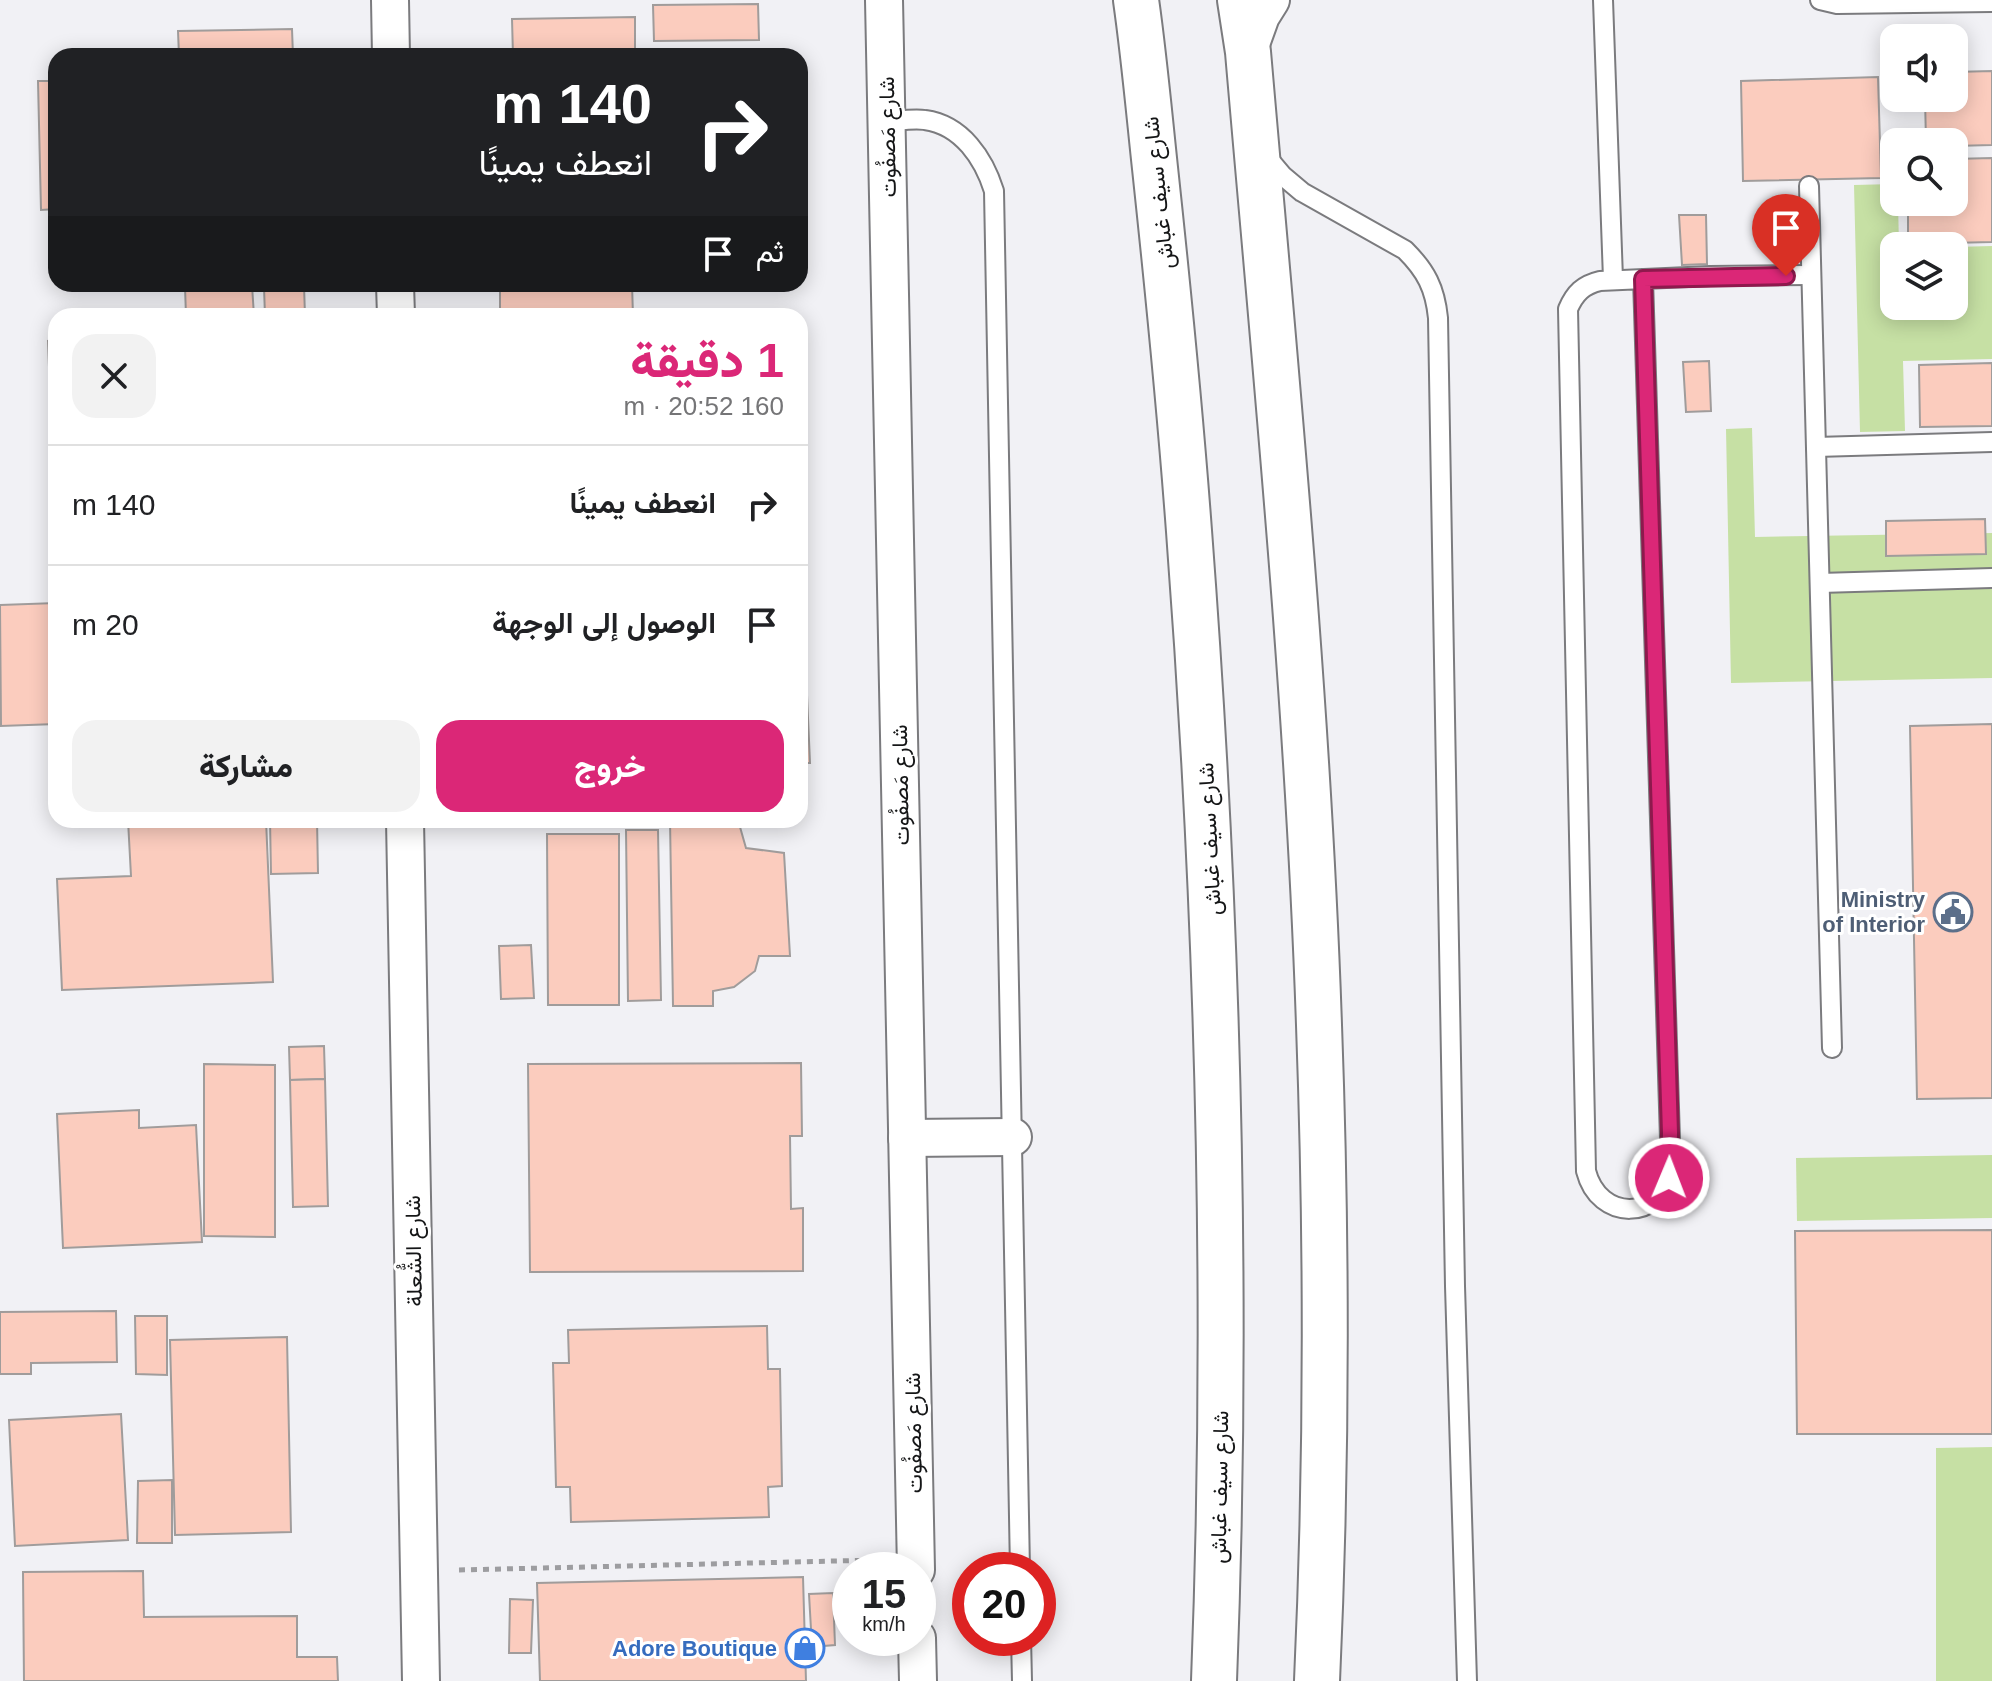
<!DOCTYPE html>
<html lang="ar">
<head>
<meta charset="utf-8">
<style>
	:root { --surface:#fff; --page:#f2f2f2; --text:#202124; --muted:#757577; --line:#e0e0e0; --accent:#db2777 }
	body { margin:0; font-family:Arial,Vazirmatn,sans-serif; background:var(--page); color:var(--text); direction:rtl; height:100vh; display:flex; flex-direction:column; font-size:30px; white-space:nowrap }
	* { box-sizing:border-box; margin:0 }
	p { font-size:26px; color:var(--muted) }
	.icon { flex:none; width:44px; height:44px; fill:none; stroke:currentColor; stroke-width:2; stroke-linecap:round; stroke-linejoin:round }
	.map { position:relative; flex:1; overflow:hidden; direction:ltr }
	.details { position:absolute; left:48px; top:308px; width:760px; height:520px; display:flex; flex-direction:column; background:var(--surface); border-radius:24px; box-shadow:0 4px 20px #0003; direction:rtl }
	.details>* { flex:none }
	.top-card { position:absolute; left:48px; top:48px; width:760px; height:244px; border-radius:24px; box-shadow:0 4px 20px #0003; direction:rtl; background:#202124; color:#fff; overflow:hidden }
	.tools { position:absolute; left:1880px; top:24px; display:grid; gap:16px }
	.tools a { display:grid; place-items:center; width:88px; height:88px; border-radius:16px; background:var(--surface); box-shadow:0 4px 20px #0003; font-size:40px }
	.speed { position:absolute; left:832px; top:1552px; display:flex; gap:16px; font-size:40px; font-weight:700; text-align:center }
	.speed>* { display:grid; place-content:center; width:104px; height:104px; border-radius:50%; background:var(--surface); box-shadow:0 4px 20px #0003; line-height:1 }
	.speed small { font-size:20px; font-weight:400 }
	.speed .limit { border:12px solid #d22; background:#fff; color:#111 }
	.pin { position:absolute; display:grid; place-items:center; width:68px; height:68px; color:#fff; margin:-82px -34px; border-radius:50% 50% 50% 0; rotate:-45deg; box-shadow:0 0 8px #0007 }
	.pin .icon { rotate:45deg }
	.me { position:absolute; width:88px; margin:-44px; rotate:1deg; stroke-linejoin:round; filter:drop-shadow(0 0 6px #0008) }
	.turn { display:flex; align-items:center; gap:28px; height:168px; padding:0 24px; font-size:36px }
	.turn .icon { width:104px; height:104px; stroke-width:2.5 }
	.turn b { display:block; font-size:56px; line-height:68px }
	.then { display:flex; align-items:center; height:76px; padding:0 24px; background:#0003; gap:16px; font-size:30px }
	.round { display:grid; place-items:center; flex:none; width:84px; height:84px; border-radius:24px; background:var(--page) }
	.headline { display:flex; align-items:center; justify-content:space-between; height:136px; padding:0 24px }
	h1 { font-size:48px; font-weight:800; line-height:60px; color:var(--accent) }
	.cta { display:flex; gap:16px; margin-top:auto; padding:16px 24px }
	.cta a { flex:1; height:92px; border-radius:24px; background:var(--accent); color:#fff; font-size:32px; font-weight:800; line-height:92px; text-align:center }
	.cta a+a { background:var(--page); color:var(--text) }
	ul { padding:0; list-style:none }
	li { display:flex; align-items:center; gap:24px; height:120px; padding:0 24px; border-top:2px solid var(--line) }
	li div { flex:1 }
	li b { display:block; font-size:30px }
	li em { font-style:normal }
	.map>svg:first-child { display:block }
	.green { fill:#c6e0a4 }
	.building { fill:#fbccbe; stroke:#a09c9b; stroke-width:2 }
	.lines { fill:none; stroke-linecap:round; stroke-linejoin:round }
	.service-casing { stroke:#7b7b7e; stroke-width:22 }
	.minor-casing { stroke:#7b7b7e; stroke-width:40 }
	.tertiary-casing { stroke:#7b7b7e; stroke-width:48 }
	.path { stroke:#9d9da0; stroke-width:5; stroke-dasharray:6 6; stroke-linecap:butt }
	.service { stroke:#fff; stroke-width:18 }
	.minor { stroke:#fff; stroke-width:36 }
	.tertiary { stroke:#fff; stroke-width:44 }
	.route-casing { stroke:#8e194d; stroke-width:20 }
	.route { stroke:#db2777; stroke-width:14 }
	.labels { text-anchor:middle; stroke-width:6; stroke-linejoin:round; paint-order:stroke }
	.street-label { font-size:22px; fill:#151617; stroke:#fff }
	.service-label { font-size:22px; font-weight:bold; fill:#4e5e75; stroke:#fff; text-anchor:end }
	.shop-label { font-size:22px; font-weight:bold; fill:#366cbe; stroke:#fff; text-anchor:end }
</style>
</head>
<body>
<div class="map">
<svg width="1992" height="1681" viewBox="0 0 1992 1681">
	<rect width="100%" height="100%" fill="#f1f1f5"/>
	<g class="green">
		<polygon points="1894,184 1894,202 1898,202 1899,246 1894,246 1894,306 1954,306 1954,247 1992,246 1992,359 1903,361 1905,431 1860,432 1854,185"/>
		<polygon points="1752,428 1755,537 1992,533 1992,678 1731,683 1726,429"/>
		<polygon points="1992,1155 1992,1218 1797,1221 1796,1158"/>
		<polygon points="1992,1447 1992,1681 1936,1681 1936,1448"/>
	</g>
	<g class="building">
		<polygon points="758,4 759,40 654,41 653,5"/>
		<polygon points="635,17 635,56 513,56 512,19"/>
		<polygon points="292,29 293,56 179,56 178,31"/>
		<polygon points="1992,71 1992,145 1954,146 1954,142 1926,142 1925,98 1954,98 1954,72"/>
		<polygon points="1878,77 1881,178 1743,181 1741,81"/>
		<polygon points="38,81 56,81 56,209 41,210"/>
		<polygon points="1992,158 1992,242 1908,244 1908,202 1954,202 1954,159"/>
		<polygon points="1679,215 1706,215 1707,264 1682,265"/>
		<polygon points="500,284 632,284 633,316 500,316"/>
		<polygon points="252,285 254,316 186,316 185,287"/>
		<polygon points="304,285 305,316 265,316 264,287"/>
		<polygon points="56,340 56,471 53,471 48,341"/>
		<polygon points="1709,361 1711,411 1686,412 1683,362"/>
		<polygon points="1992,363 1992,426 1920,427 1919,365"/>
		<polygon points="1985,519 1986,554 1886,556 1886,521"/>
		<polygon points="800,537 810,763 800,763"/>
		<polygon points="56,603 56,724 1,726 0,605"/>
		<polygon points="1992,724 1992,1098 1917,1099 1910,726"/>
		<polygon points="128,820 266,820 273,982 62,990 57,879 131,876"/>
		<polygon points="270,820 317,820 318,873 271,874"/>
		<polygon points="670,820 738,820 746,848 784,853 790,956 759,956 755,971 734,987 713,991 713,1006 673,1006"/>
		<polygon points="626,830 658,830 661,1000 628,1001"/>
		<polygon points="547,834 619,834 619,1005 548,1005"/>
		<polygon points="531,945 534,998 501,999 499,946"/>
		<polygon points="324,1046 325,1079 290,1080 289,1047"/>
		<polygon points="801,1063 802,1136 790,1136 791,1209 803,1208 803,1271 530,1272 528,1064"/>
		<polygon points="204,1064 275,1065 275,1237 204,1236"/>
		<polygon points="325,1079 328,1206 293,1207 290,1080"/>
		<polygon points="139,1110 139,1128 196,1125 202,1242 63,1248 57,1114"/>
		<polygon points="1992,1230 1992,1434 1797,1434 1795,1231"/>
		<polygon points="116,1311 117,1362 31,1363 31,1374 0,1374 0,1312"/>
		<polygon points="135,1316 167,1316 167,1375 136,1374"/>
		<polygon points="767,1326 768,1369 780,1369 782,1486 768,1487 769,1517 571,1522 570,1487 556,1487 553,1363 569,1363 568,1330"/>
		<polygon points="287,1337 291,1532 175,1535 170,1340"/>
		<polygon points="121,1414 128,1540 15,1546 9,1420"/>
		<polygon points="172,1480 172,1543 137,1543 138,1481"/>
		<polygon points="143,1571 144,1617 297,1616 297,1657 337,1657 338,1681 24,1681 23,1572"/>
		<polygon points="803,1577 806,1681 540,1681 537,1583"/>
		<polygon points="833,1593 835,1645 812,1647 809,1594"/>
		<polygon points="510,1599 533,1600 531,1653 509,1653"/>
	</g>
	<g class="lines">
		<g class="service-casing">
			<g id="service">
				<polyline points="1603,0 1613,279"/>
				<polyline points="1820,0 1837,4 1992,2"/>
				<path d="M886,122C899,121 913,118 925,120C962,125 984,159 994,191L1020,1570"/>
				<path d="M1267,157L1283,176L1302,192L1405,250C1426,271 1435,288 1438,318L1455,1286L1467,1681"/>
				<polyline points="1809,186 1832,1048"/>
				<path d="M1643,279L1671,1171C1661,1221 1599,1222 1586,1171L1568,309C1575,293 1583,285 1600,281L1710,276L1811,275"/>
				<polyline points="1816,447 1992,442"/>
				<polyline points="1820,583 1992,578"/>
				<polyline points="1021,1638 1022,1681"/>
			</g>
		</g>
		<g class="minor-casing">
			<g id="minor">
				<polyline points="390,0 391,56"/>
				<polyline points="884,0 916,1570"/>
				<polyline points="1248,52 1261,16 1271,0"/>
				<polyline points="395,284 396,316"/>
				<polyline points="405,820 421,1681"/>
				<polyline points="907,1138 1013,1137"/>
				<polyline points="917,1638 918,1681"/>
			</g>
		</g>
		<g class="tertiary-casing">
			<g id="tertiary">
				<path d="M1136,0C1144,56 1149,112 1155,168C1168,289 1180,410 1189,531C1218,913 1229,1297 1214,1681"/>
				<path d="M1240,0L1248,52C1276,376 1308,700 1319,1025C1327,1243 1327,1463 1317,1681"/>
			</g>
		</g>
		<polyline class="path" points="459,1570 877,1560"/>
		<use href="#service" class="service"/>
		<use href="#minor" class="minor"/>
		<use href="#tertiary" class="tertiary"/>
	</g>
	<g class="lines">
		<g class="route-casing">
			<polyline id="route" points="1669,1178 1670,1133 1643,279 1786,276"/>
		</g>
		<use href="#route" class="route"/>
	</g>
	<defs>
		<g id="civic-ring" transform="scale(2)"><circle r="9.5" fill="#fff" stroke="#5c6f8a" stroke-width="1.5"/><path d="M-.6-6.5H3V-4.5H.6V-3L4-1V1h2V6H-6V1h2V-1L-.6-3ZM-1.2 2.5V6h2.4V2.5Z" fill="#5c6f8a"/></g>
		<g id="shop-ring" transform="scale(2)"><circle r="9.5" fill="#fff" stroke="#3f7fe0" stroke-width="1.5"/><path d="M-5-2.5h2.3a2.7 3.5 0 0 1 5.4 0H5L5.5 6h-11ZM-1.5-2.5h3a1.5 2.3 0 0 0-3 0Z" fill="#3f7fe0"/></g>
	</defs>
	<g fill-rule="evenodd">
		<use href="#civic-ring" x="1953" y="912"/>
		<use href="#shop-ring" x="805" y="1648"/>
	</g>
	<g class="labels">
		<g class="street-label">
			<text transform="translate(887 137) rotate(-91)" y="8">شارع مَصفُوت</text>
			<text transform="translate(1158 193) rotate(-96)" y="8">شارع سيف غباش</text>
			<text transform="translate(900 785) rotate(-91)" y="8">شارع مَصفُوت</text>
			<text transform="translate(1209 839) rotate(-93)" y="8">شارع سيف غباش</text>
			<text transform="translate(413 1251) rotate(-91)" y="8">شارع الشُّعلة</text>
			<text transform="translate(913 1433) rotate(-91)" y="8">شارع مَصفُوت</text>
			<text transform="translate(1219 1487) rotate(-89)" y="8">شارع سيف غباش</text>
		</g>
		<g class="service-label">
			<text x="1925" y="907">Ministry<tspan x="1925" dy="25">of Interior</tspan></text>
		</g>
		<g class="shop-label">
			<text x="777" y="1656">Adore Boutique</text>
		</g>
	</g>
</svg>
<div class="tools">
<a><svg class="icon" aria-label="sound" viewBox="0 0 24 24"><path d="M4 9h4l5-4v14l-5-4H4zM17 9q2 3 0 6"/></svg></a>
<a><svg class="icon" aria-label="search" viewBox="0 0 24 24"><circle cx="10" cy="10" r="6"/><path d="M15 15l6 6"/></svg></a>
<a><svg class="icon" aria-label="layers" viewBox="0 0 24 24"><path d="M12 4l9 5-9 5-9-5zM3 14l9 5 9-5"/></svg></a>
</div>
<div class="speed"><div>15<small>km/h</small></div><div class="limit">20</div></div>
<div class="pin" style="left:1786px;top:276px;background:#d93025"><svg class="icon" aria-label="arrive" viewBox="0 0 24 24"><path d="M6 21V4h12l-3 4 3 4H6"/></svg></div>
<svg class="me" style="left:1669px;top:1178px" viewBox="-20 -20 40 40"><circle r="17" fill="#db2777" stroke="#fff" stroke-width="3"/><path d="M0-11L8 9 0 5-8 9z" fill="#fff"/></svg>
<div class="top-card">
<div class="turn"><svg class="icon" aria-label="right" viewBox="0 0 24 24"><path d="M7 20v-9h11M14 6l5 5-5 5"/></svg><div><b>140 m</b>انعطف يمينًا</div></div>
<div class="then">ثم<svg class="icon" aria-label="arrive" viewBox="0 0 24 24"><path d="M6 21V4h12l-3 4 3 4H6"/></svg></div>
</div>
<section class="details">
<div class="headline"><div><h1>1 دقيقة</h1><p>160 m · 20:52</p></div><a class="round"><svg class="icon" aria-label="close" viewBox="0 0 24 24"><path d="M6 6l12 12M18 6L6 18"/></svg></a></div>
<ul>
<li><svg class="icon" aria-label="right" viewBox="0 0 24 24"><path d="M7 20v-9h11M14 6l5 5-5 5"/></svg><div><b>انعطف يمينًا</b></div><em>140 m</em></li>
<li><svg class="icon" aria-label="arrive" viewBox="0 0 24 24"><path d="M6 21V4h12l-3 4 3 4H6"/></svg><div><b>الوصول إلى الوجهة</b></div><em>20 m</em></li>
</ul>
<div class="cta"><a>خروج</a><a>مشاركة</a></div>
</section>
</div>
</body>
</html>
